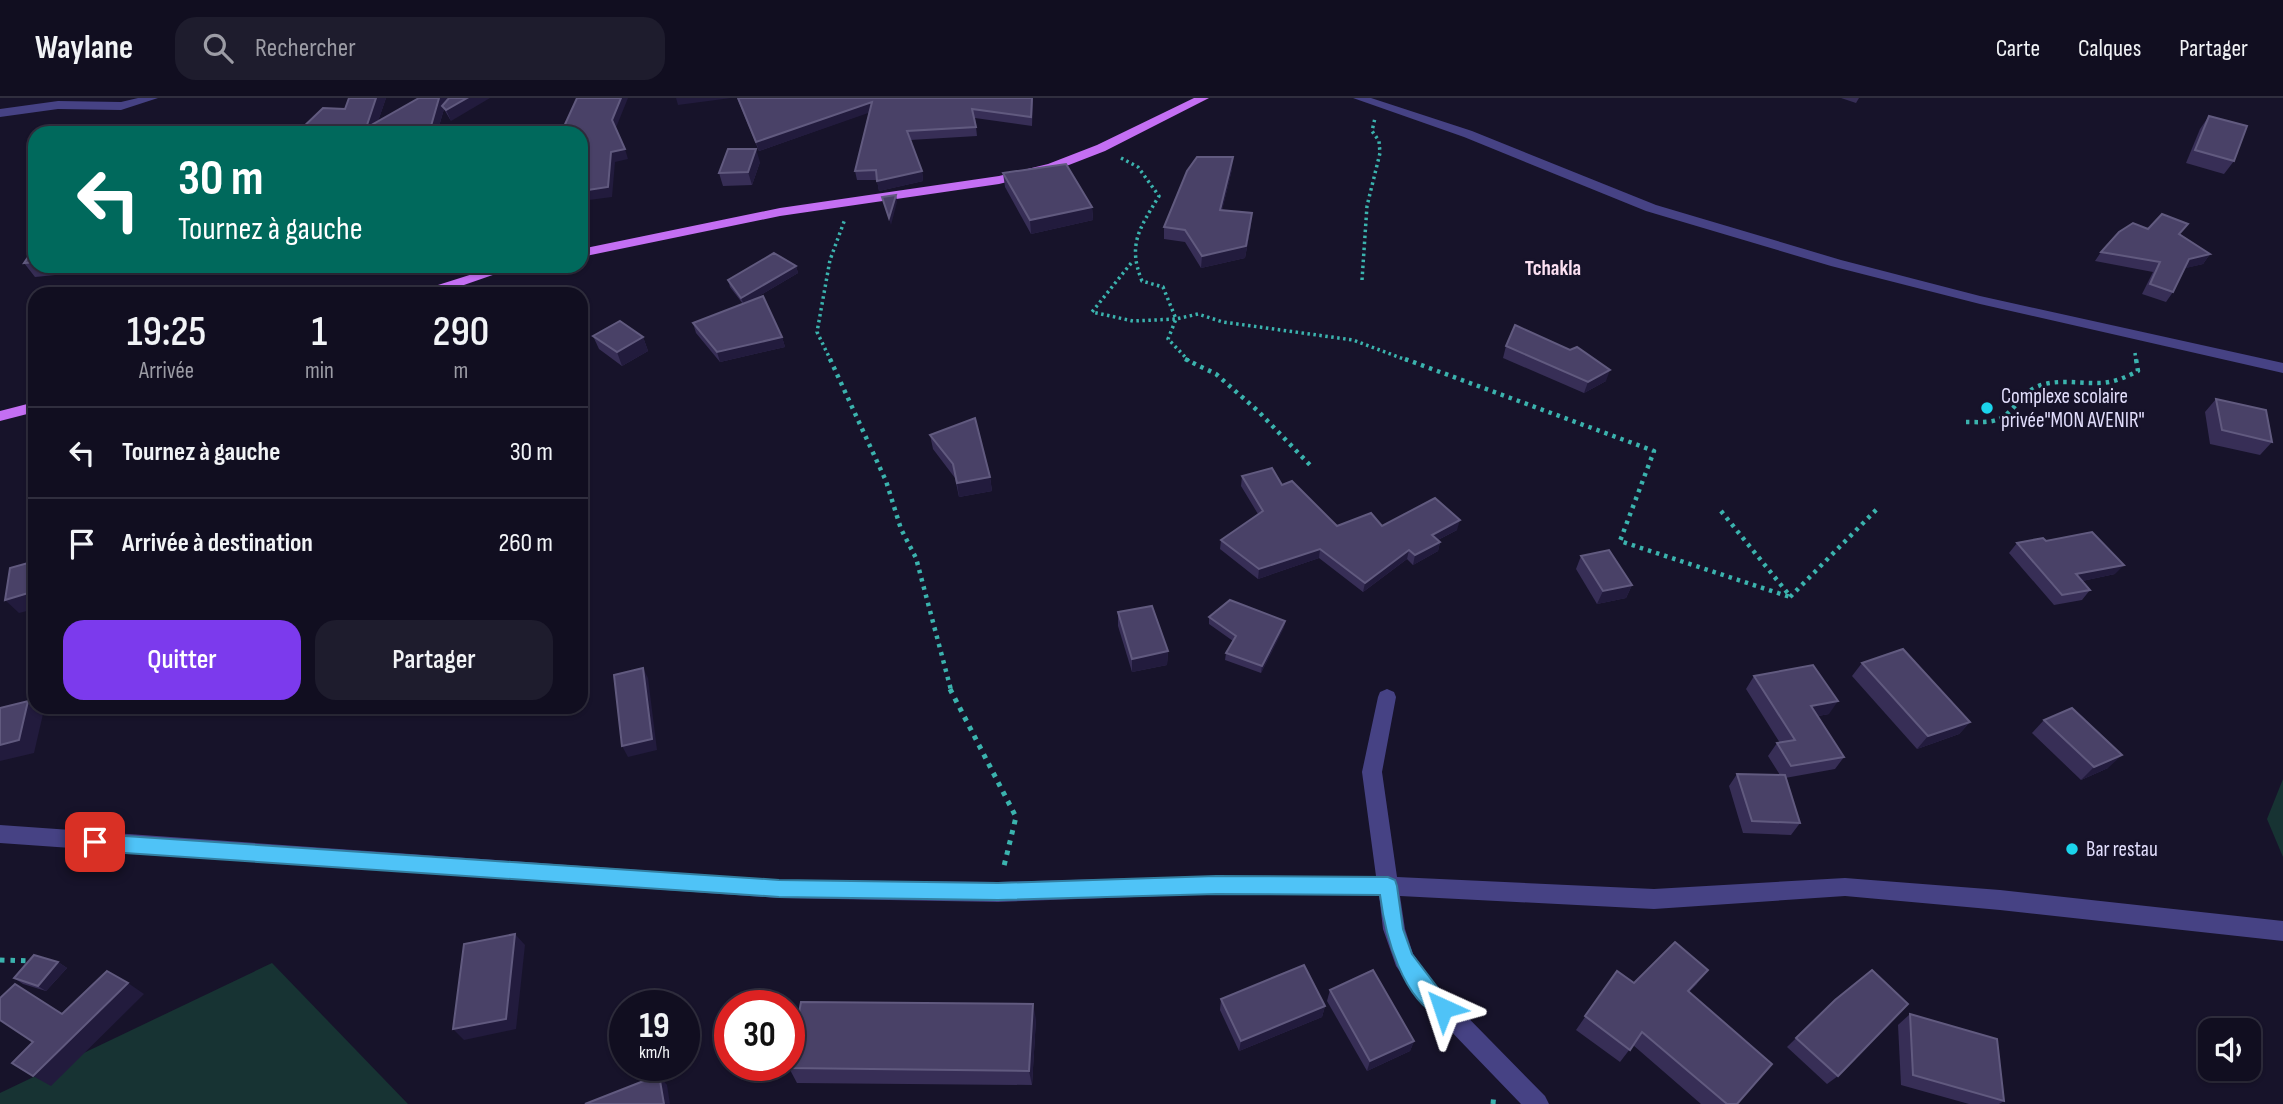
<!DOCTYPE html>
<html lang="fr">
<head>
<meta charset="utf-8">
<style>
	:root { --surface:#110e20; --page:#1e1c2d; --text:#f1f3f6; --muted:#9c9ca5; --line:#302e3e; --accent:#7c3aed }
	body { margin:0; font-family:"Sofia Sans Condensed",sans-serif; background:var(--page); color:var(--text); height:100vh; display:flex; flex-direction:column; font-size:26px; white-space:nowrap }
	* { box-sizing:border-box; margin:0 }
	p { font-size:23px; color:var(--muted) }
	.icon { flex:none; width:38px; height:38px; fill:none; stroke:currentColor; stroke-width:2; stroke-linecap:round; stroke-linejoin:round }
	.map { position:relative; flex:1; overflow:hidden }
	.side { position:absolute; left:28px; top:189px; width:560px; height:427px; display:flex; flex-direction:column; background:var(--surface); border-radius:21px; box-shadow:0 2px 5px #0004,0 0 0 2px var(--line) }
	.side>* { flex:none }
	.hud { position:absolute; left:28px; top:28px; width:560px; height:147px; border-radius:21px; box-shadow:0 2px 5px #0004,0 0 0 2px var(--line); background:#00695c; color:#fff; overflow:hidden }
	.tools { position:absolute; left:2198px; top:920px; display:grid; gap:14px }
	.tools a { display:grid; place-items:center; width:63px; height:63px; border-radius:14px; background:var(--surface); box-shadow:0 2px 5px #0004,0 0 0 2px var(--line); font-size:35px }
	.speed { position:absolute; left:609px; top:892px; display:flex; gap:14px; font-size:35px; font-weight:700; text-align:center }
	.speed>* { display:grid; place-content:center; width:91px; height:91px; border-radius:50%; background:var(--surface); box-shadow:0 2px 5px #0004,0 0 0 2px var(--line); line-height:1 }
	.speed small { font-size:18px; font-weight:400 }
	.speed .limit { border:10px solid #d22; background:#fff; color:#111 }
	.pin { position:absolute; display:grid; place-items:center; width:60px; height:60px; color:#fff; margin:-30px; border-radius:14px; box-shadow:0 4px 10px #0006 }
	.me { position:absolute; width:77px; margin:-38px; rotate:318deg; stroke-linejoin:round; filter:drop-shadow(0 0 5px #0008) }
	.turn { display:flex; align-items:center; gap:24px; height:147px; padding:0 35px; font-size:32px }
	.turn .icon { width:91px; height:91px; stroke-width:2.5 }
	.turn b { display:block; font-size:49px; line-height:60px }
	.eta { display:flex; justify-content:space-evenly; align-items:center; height:119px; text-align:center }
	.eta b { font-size:42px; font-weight:600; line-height:49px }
	.primary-button { display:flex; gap:14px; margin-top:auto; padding:14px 35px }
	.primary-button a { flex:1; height:80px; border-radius:21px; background:var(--accent); color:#fff; font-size:28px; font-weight:600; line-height:80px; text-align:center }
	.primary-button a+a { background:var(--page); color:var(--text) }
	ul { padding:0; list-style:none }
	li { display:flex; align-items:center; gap:21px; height:91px; padding:0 35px; border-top:2px solid var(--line) }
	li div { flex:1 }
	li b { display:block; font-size:26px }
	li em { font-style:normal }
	header { display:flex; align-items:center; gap:42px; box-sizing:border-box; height:98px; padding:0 35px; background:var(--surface); border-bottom:2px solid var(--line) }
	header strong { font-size:33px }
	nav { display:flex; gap:38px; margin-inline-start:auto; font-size:24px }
	.search { width:490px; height:63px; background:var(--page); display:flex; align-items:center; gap:18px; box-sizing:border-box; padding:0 24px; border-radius:21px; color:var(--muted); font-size:26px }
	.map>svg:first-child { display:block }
	.green { fill:#173333 }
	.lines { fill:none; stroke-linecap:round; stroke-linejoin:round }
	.path-far2 { stroke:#3bb3ae; stroke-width:3.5; stroke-dasharray:2.5 3.5; stroke-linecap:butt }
	.path-far1 { stroke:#3bb3ae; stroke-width:4.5; stroke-dasharray:3.5 5; stroke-linecap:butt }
	.path { stroke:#3bb3ae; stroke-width:5; stroke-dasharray:4.5 6; stroke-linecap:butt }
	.minor { fill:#464284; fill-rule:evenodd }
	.major { fill:#c46ff3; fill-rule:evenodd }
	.wall { fill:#372e56 }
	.shaded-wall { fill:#221b3d }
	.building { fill:#494167; stroke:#615a7f; stroke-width:2 }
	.route { fill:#4fc3f7; stroke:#337fa1; stroke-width:2 }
	.poi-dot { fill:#1bd4ec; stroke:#17132a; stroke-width:2.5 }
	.labels { text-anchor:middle; stroke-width:5; stroke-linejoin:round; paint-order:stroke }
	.far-quarter-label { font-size:21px; font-weight:bold; fill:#fce0f2; stroke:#17132a }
	.poi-label { font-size:21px; fill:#e2defc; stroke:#17132a; text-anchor:start }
</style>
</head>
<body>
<header>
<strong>Waylane</strong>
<div class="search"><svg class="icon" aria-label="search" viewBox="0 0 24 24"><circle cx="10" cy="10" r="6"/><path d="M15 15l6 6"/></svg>Rechercher</div>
<nav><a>Carte</a><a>Calques</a><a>Partager</a></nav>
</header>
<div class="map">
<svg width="2283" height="1006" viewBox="0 0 2283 1006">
	<rect width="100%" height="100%" fill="#17132a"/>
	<g class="green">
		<polygon points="2283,681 2283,759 2267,721"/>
		<polygon points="272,865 408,1006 0,1006 0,995"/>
	</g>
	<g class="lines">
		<g class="path-far2">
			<path d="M1121,60L1138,69L1159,98C1140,130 1127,146 1142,183L1163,189L1176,221L1133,223L1092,214L1132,164"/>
			<polyline points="1362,182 1367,108 1380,55 1379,43 1372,33 1375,20"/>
			<polyline points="2135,255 2136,263"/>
			<polyline points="831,263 817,234 830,162 845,121"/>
			<polyline points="1189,263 1168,241 1176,221 1198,216 1223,224 1353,242 1409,263"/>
		</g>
		<g class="path-far1">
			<polyline points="830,261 886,383 901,431 916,460 951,592"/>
			<polyline points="1185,261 1216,276 1258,313 1311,368"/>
			<polyline points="1405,261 1654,353 1620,443 1790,499"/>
			<path d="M1966,324C1980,324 1998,326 2008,315C2018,306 2023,296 2036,289C2056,280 2080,286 2102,285C2115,284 2126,279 2138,273L2136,261"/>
			<polyline points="1721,413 1790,498"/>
			<polyline points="1790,499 1879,409"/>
		</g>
		<g class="path">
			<polyline points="950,591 1016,719 1003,772"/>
			<polyline points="0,862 34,863"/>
			<polyline points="1493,1006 1494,996"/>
		</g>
		<g class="minor">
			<polygon points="138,0 158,0 121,12 58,11 0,19 0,11 58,3 121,4"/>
			<polygon points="1353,0 1371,0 1472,33 1656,107 1841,162 1980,198 2283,265 2283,275 1980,206 1831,168 1646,113 1464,39"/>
			<polygon points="1387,591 1394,594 1396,599 1382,674 1397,779 1654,791 1845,780 2000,792 2283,823 2283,843 2000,812 1845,798 1654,811 1400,798 1405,831 1413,856 1433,884 1545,998 1549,1006 1521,1006 1417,898 1396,868 1383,831 1379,797 1217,796 998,804 779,800 0,745 0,727 779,782 998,784 1217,778 1376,778 1362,674 1378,599 1380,594"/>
		</g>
		<g class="major">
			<polygon points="1194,0 1209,0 1105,53 1056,72 999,86 780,118 581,159 581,151 780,110 999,78 1048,66 1097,47"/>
			<polygon points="498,168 519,168 438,196 417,196 419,193"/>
			<polygon points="35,304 35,314 0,323 0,313"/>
		</g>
	</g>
	<g class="wall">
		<polygon points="386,0 378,23 447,0 446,4 451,23 444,11 437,35 297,35 345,11"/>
		<polygon points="737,0 1033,0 1032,28 975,20 977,38 910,42 922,73 923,83 879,93 877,82 857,82 855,73 869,14 759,53"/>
		<polygon points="1841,0 1859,0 1856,5"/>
		<polygon points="2209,18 2234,63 2224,76 2186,65 2200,31"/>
		<polygon points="760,64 752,87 723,88 719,75"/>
		<polygon points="1232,71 1222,112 1251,127 1245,160 1201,170 1185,144 1164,141 1164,129"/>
		<polygon points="1003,75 1092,109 1093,122 1031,136 1005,89"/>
		<polygon points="2148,131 2180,136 2210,156 2203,166 2185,170 2173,194 2166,204 2142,196 2153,174 2095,163 2101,154"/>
		<polygon points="35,149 35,168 79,168 75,175 35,179 24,165"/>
		<polygon points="796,168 798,175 752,202 782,239 785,249 720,264 696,235 693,225 743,206 730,189 728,182"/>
		<polygon points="593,238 643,239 648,253 622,268 599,251"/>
		<polygon points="1506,248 1606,283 1584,295 1503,260"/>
		<polygon points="2216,301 2272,344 2260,357 2210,346 2205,314"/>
		<polygon points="930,337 990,379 992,393 959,399 955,380 933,351"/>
		<polygon points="1242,378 1282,387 1337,428 1382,428 1457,432 1438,442 1440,444 1438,453 1413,467 1407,461 1363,494 1319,460 1258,481 1220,451 1221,442 1258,416 1241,388"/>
		<polygon points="2017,445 2115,476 2082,483 2090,492 2082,502 2054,507 2009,455"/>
		<polygon points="1581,458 1632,487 1626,500 1597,506 1576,471"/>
		<polygon points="1118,514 1168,553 1167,567 1132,574 1118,528"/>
		<polygon points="1209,519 1285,523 1284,529 1261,575 1225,562 1226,555 1233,543 1209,526"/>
		<polygon points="1862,565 1970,624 1959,636 1917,651 1852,578"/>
		<polygon points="1754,578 1829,616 1818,618 1844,659 1835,671 1785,680 1800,725 1791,737 1743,735 1729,688 1737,676 1780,677 1768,658 1777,645 1780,645 1746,591"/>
		<polygon points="2044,622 2108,670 2081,682 2032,635"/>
		<polygon points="58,864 67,870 46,893 23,886 14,880"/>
		<polygon points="1617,873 1634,885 1697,886 1689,894 1737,1006 1701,1006 1633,947 1620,964 1576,932"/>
		<polygon points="1330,892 1414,943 1410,953 1367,973 1327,903"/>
		<polygon points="1221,901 1325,908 1322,919 1239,953 1220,912"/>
		<polygon points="1835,902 1838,978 1827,986 1787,949"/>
		<polygon points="1910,916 2004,1003 1999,1006 1969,1006 1901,987 1898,927"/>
		<polygon points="1036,921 1032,987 797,985 789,970"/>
	</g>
	<g class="shaded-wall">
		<polygon points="376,0 386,0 374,35 366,30"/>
		<polygon points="439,0 447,0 444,10 442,8 444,11 437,35 429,35"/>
		<polygon points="467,0 490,0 451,23 446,12"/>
		<polygon points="621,0 628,0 615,32 612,22"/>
		<polygon points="676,0 731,0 678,7"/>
		<polygon points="872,4 874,13 759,53 756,44"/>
		<polygon points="625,51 628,61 615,64 612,99 581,103 581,93 611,54"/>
		<polygon points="756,51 760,64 752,87 748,74"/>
		<polygon points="1233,59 1232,71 1219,125 1220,112"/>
		<polygon points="922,73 923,83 879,93 877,83"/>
		<polygon points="896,97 897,104 891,127 889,120"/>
		<polygon points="1092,109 1093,122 1031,136 1030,122"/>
		<polygon points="1252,115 1251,127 1245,160 1201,170 1202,158"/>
		<polygon points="2210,156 2203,166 2182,171 2189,161"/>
		<polygon points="69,168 79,168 75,175"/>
		<polygon points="796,168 798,175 744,207 741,200"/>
		<polygon points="643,239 648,253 622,268 617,254"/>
		<polygon points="782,239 785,249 720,264 717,254"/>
		<polygon points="1610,272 1606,283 1584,295 1588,284"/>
		<polygon points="990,379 992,393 959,399 957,385"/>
		<polygon points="1460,422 1457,432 1430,446 1432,437"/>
		<polygon points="1440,444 1438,453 1413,467 1415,457"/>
		<polygon points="1320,451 1319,460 1258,481 1259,471"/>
		<polygon points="1409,452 1407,461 1363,494 1365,485"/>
		<polygon points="2124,467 2115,476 2068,486 2076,476"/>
		<polygon points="1632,487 1626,500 1597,506 1603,493"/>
		<polygon points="35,493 35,511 19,515 5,502"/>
		<polygon points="1285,523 1284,529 1261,575 1262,568"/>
		<polygon points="1168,553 1167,567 1132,574 1132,561"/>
		<polygon points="643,570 648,580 657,652 628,659 622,648"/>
		<polygon points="28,603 43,616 34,655 0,663 0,647"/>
		<polygon points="1838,603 1829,616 1802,621 1811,608"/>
		<polygon points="1970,624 1959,636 1917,651 1928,638"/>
		<polygon points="2122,657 2108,670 2081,682 2094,669"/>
		<polygon points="515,836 525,847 516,931 464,942 453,931"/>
		<polygon points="58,864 67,870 46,893 38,888"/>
		<polygon points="1708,872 1697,886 1677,907 1688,893"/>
		<polygon points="128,885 144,896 51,988 33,978"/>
		<polygon points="1033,906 1036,921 1032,987 1029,973"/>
		<polygon points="1325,908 1322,919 1239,953 1241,943"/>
		<polygon points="1414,943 1410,953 1367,973 1370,963"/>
		<polygon points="659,977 667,987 670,1006 664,1006"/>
	</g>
	<g class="building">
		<polygon points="349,0 376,0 366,30 419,0 439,0 429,35 297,35 323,10 345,11"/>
		<polygon points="449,0 467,0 446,12 442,8"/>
		<polygon points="577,0 621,0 612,22 625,51 611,54 608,89 581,93 581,35 561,35"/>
		<polygon points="738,0 1032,0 1031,19 972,11 976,29 907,33 922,73 877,83 876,72 855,73 872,4 756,44"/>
		<polygon points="2209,18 2247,28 2234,63 2195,52"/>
		<polygon points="728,51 756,51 748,74 719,75"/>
		<polygon points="1197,59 1233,59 1220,112 1252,115 1246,148 1202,158 1185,132 1164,129 1187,73"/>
		<polygon points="1066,66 1092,109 1030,122 1003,75"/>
		<polygon points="896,97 889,120 882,99"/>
		<polygon points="2162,116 2188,126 2179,136 2210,156 2189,161 2173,194 2150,186 2160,164 2101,154 2119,134 2133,125 2148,131"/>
		<polygon points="35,149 35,164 24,165"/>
		<polygon points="774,155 796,168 741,200 728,182"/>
		<polygon points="763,198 782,239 717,254 693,225"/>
		<polygon points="620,223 643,239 617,254 593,238"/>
		<polygon points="1515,227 1570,252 1577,249 1610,272 1588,284 1506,248"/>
		<polygon points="2216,301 2266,312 2272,344 2222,332"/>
		<polygon points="975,320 990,379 957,385 953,366 930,337"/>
		<polygon points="1272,370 1282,387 1292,383 1337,428 1371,415 1382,428 1435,400 1460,422 1432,437 1440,444 1415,457 1409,452 1365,485 1320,451 1259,471 1221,442 1263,413 1242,378"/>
		<polygon points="2092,434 2124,467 2076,476 2090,492 2062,497 2017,445 2043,440 2046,443"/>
		<polygon points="1609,452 1632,487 1603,493 1581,458"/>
		<polygon points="35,463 35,493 5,502 10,470"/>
		<polygon points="1230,502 1285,523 1262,568 1226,555 1236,538 1209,519"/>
		<polygon points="1152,508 1168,553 1132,561 1118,514"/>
		<polygon points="1903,551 1970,624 1928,638 1862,565"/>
		<polygon points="1813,567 1838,603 1811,608 1844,659 1791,668 1777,645 1795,642 1754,578"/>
		<polygon points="643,570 652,641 622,648 614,577"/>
		<polygon points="28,603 19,642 0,647 0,610"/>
		<polygon points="2072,610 2122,657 2094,669 2044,622"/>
		<polygon points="1737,676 1785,677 1800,725 1752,723"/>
		<polygon points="515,836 506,921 453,931 464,846"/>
		<polygon points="1675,844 1708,872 1688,893 1772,966 1737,1006 1727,1006 1642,934 1630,952 1585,918 1617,873 1634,885"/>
		<polygon points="34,857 58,864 38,888 14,880"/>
		<polygon points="1304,867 1325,908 1241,943 1221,901"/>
		<polygon points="1373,872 1414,943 1370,963 1330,892"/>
		<polygon points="1872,872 1908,906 1838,978 1796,940 1835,902"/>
		<polygon points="107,873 128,885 33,978 12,965 33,944 0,922 0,900 15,886 62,916"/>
		<polygon points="801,904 1033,906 1029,973 789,970"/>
		<polygon points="1910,916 1997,941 2004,1003 1913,977"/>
		<polygon points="659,977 664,1006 585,1006"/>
	</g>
	<path class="route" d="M95,736L779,782L998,785L1216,778L1388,779L1395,782L1397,788L1403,831L1412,856L1453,910L1450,917L1443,920C1402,904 1385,836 1380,797L1216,796L998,802L779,799L95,753L88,750L86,744L88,739Z"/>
	<g class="poi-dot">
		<circle cx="1987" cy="310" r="7"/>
		<circle cx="2072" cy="751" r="7"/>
	</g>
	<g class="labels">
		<g class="far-quarter-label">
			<text x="1553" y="177">Tchakla</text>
		</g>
		<g class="poi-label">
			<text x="2001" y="305">Complexe scolaire<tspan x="2001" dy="24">privée"MON AVENIR"</tspan></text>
			<text x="2086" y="758">Bar restau</text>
		</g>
	</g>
</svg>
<div class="tools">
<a><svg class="icon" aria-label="sound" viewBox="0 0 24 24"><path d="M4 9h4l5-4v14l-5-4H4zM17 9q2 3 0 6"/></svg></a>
</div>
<div class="speed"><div>19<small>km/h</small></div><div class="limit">30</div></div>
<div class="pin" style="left:95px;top:744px;background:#d93025"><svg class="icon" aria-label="arrive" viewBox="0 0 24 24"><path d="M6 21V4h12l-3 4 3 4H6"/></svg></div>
<svg class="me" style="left:1443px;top:910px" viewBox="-20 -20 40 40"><path d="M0-17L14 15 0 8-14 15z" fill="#4fc3f7" stroke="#fff" stroke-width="4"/></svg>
<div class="hud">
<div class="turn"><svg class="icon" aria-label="left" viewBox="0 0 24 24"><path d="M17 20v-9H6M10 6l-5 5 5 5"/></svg><div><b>30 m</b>Tournez à gauche</div></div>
</div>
<section class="side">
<div class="eta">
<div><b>19:25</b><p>Arrivée</p></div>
<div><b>1</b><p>min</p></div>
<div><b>290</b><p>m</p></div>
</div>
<ul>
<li><svg class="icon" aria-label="left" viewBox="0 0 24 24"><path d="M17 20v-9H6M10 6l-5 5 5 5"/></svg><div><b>Tournez à gauche</b></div><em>30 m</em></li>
<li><svg class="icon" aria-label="arrive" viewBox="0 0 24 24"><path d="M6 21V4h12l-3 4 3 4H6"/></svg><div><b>Arrivée à destination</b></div><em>260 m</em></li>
</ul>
<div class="primary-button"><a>Quitter</a><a>Partager</a></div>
</section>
</div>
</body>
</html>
